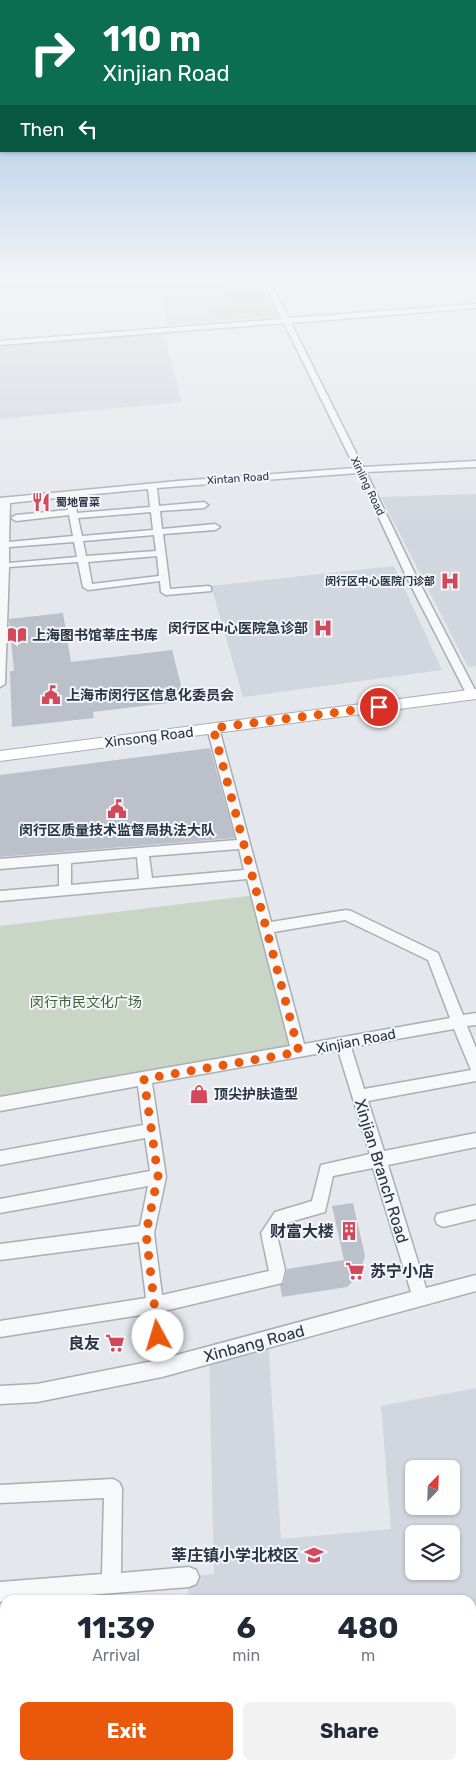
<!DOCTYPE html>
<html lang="en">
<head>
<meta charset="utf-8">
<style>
	:root { --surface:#fff; --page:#f2f2f3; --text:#1f2937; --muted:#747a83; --accent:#ea580c }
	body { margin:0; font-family:Rubik,"Noto Sans SC",sans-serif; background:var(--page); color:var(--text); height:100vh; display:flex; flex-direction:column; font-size:19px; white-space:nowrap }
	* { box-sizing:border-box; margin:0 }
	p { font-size:16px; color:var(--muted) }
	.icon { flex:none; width:28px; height:28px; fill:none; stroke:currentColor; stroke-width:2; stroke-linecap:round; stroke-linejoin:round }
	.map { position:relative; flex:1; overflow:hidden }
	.panel { position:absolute; left:0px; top:1595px; width:476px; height:175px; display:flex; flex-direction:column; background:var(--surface); border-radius:15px 15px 0 0; box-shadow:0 1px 4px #0004 }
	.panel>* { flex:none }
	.banner { position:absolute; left:0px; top:0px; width:476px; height:152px; box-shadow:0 1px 4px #0004; background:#0b6e4f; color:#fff; overflow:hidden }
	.needle { width:32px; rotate:23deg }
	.fabs { position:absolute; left:405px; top:1460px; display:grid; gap:10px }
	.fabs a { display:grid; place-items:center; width:55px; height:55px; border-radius:8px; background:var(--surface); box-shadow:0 1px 4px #0004; font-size:25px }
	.pin { position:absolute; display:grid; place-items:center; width:42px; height:42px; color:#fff; margin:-21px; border:2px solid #fff; border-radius:50%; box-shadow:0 1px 5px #0007 }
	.me { position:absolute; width:55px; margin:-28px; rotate:354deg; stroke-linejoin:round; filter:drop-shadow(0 0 4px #0008) }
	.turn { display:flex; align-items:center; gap:18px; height:105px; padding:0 20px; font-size:22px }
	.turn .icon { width:65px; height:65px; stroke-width:2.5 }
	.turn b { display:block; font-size:35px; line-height:42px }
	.then { display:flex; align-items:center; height:48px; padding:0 20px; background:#0003; gap:10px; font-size:19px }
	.eta { display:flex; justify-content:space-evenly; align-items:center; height:85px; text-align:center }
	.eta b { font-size:30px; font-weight:700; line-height:35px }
	.action { display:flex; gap:10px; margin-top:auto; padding:10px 20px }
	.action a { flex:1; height:58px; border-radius:8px; background:var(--accent); color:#fff; font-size:20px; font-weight:700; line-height:58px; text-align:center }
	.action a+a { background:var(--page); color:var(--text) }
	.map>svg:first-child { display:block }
	.built { fill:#d2d6de; fill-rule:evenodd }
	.green { fill:#c9d6c5 }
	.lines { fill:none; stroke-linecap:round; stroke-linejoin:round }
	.river { fill:#9fb4cc; fill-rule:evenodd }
	.building { fill:#bbc0ca }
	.street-casing { stroke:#a9aeb7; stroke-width:3 }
	.secondary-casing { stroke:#a9aeb7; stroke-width:2 }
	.street { fill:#f7f8fa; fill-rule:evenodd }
	.secondary { fill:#fff; fill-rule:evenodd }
	.route { stroke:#ea580c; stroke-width:9; stroke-dasharray:0 16.2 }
	.labels { text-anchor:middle; stroke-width:4; stroke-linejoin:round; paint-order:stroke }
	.far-street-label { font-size:11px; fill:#2b3445; stroke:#f4f6f9 }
	.far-poi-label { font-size:11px; font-weight:bold; fill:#2b3445; stroke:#f4f6f9; text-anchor:start }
	.poi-label { font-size:14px; font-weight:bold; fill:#2b3445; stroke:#f4f6f9; text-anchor:start }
	.street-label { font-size:14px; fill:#2b3445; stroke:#f4f6f9 }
	.park-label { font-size:14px; fill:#3f6138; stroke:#f4f6f9 }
	.near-street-label { font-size:16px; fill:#2b3445; stroke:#f4f6f9 }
	.near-poi-label { font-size:16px; font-weight:bold; fill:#2b3445; stroke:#f4f6f9; text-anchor:end }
</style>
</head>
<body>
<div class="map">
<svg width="476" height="1770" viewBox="0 0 476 1770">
	<rect width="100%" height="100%" fill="#e4e7ec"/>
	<g class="built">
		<polygon points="221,286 225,299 221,306 211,306 215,321 166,325 162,288"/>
		<polygon points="163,333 182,402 0,419 0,347"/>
		<polygon points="476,494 476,666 468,667 381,497"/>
		<polygon points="394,566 442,670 243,697 211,586"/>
		<path d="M268,1339L281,1539L391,1529L381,1406L476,1388V1753L471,1755V1600H188L189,1577L214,1574L209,1355ZM414,1469H451V1506H414ZM414,1534H451V1571H414Z"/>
		<polygon points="186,1765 446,1765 440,1768 440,1770 186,1770"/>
	</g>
	<g class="green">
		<polygon points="264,284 278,317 215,321 211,306 221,306 225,299 221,286"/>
		<polygon points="257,895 299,1052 0,1104 0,926"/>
	</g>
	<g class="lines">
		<polygon class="river" points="342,278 335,282 216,287 0,288 0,280"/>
	</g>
	<g class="building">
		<polygon points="63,613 71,662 172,650 185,701 93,712 94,718 12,727 10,671 14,671 9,619"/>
		<polygon points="210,748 235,838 0,857 0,775"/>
		<polygon points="353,1203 365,1256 359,1275 347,1287 282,1297 280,1285 284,1283 287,1269 344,1260 332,1206"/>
	</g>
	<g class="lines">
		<g class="street-casing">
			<g id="street">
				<path d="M262,278H268L289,318L476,304V308L291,323L363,467L476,461V467L366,472L417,578L476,692V697H468L467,695L407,578L358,473L157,488L159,506L204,502L208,505L204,508L160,511L162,529L215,524L220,527L215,530L163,534L170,589L208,586L211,587V591L166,595L161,592L160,581L88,590L83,587L78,562L9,567L5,684L0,687V498L178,481L355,468L284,323L0,345V341L282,319ZM148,489L150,507L77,513L74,496ZM65,497L68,510L16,515L11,518L16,521L69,515L73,536L9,542L10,503ZM151,512L153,530L82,536L78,518ZM154,535L156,551L86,556L83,541ZM74,542L77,557L9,563V547ZM157,556L159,576L92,584L88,562Z"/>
				<path d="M213,724L219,728L271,922L346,910L351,911L438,953L463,1015L476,1013V1025L467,1026L476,1048V1081L368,1101L384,1151L476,1133V1147L388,1165L426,1288L476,1275V1291L162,1377L37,1402L0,1404V1386L37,1384L153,1361L147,1314L0,1337V1321L146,1298L139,1242L0,1260V1244L140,1226L148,1186L0,1213V1199L150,1171L145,1138L0,1165V1151L143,1125L138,1086L0,1111V1097L290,1046L247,879L0,901V891L59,886V864L0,869V859L237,840L207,728ZM239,849L244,870L152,878L149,856ZM137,857L139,879L71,885V863ZM345,920L428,960L450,1018L304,1044L274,932ZM454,1029L471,1070L364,1089L351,1047ZM338,1050L370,1154L321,1165L312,1201L275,1212L261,1233L269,1271L162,1295L154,1233L166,1177L152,1083ZM373,1168L411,1292L169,1357L164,1311L282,1283L285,1270L277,1235L286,1223L325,1212L333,1176Z"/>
				<polygon points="476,1205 476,1219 443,1227 437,1224 435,1219 437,1214"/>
				<polygon points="113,1479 119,1482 122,1488 121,1573 189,1567 196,1570 199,1577 196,1584 189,1587 0,1602 0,1582 102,1574 104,1498 0,1503 0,1485"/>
				<polygon points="5,1703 5,1723 0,1724 0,1704"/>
				<polygon points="476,1743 476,1763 471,1765 471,1745"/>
			</g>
		</g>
		<g class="secondary-casing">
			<polygon id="secondary" points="476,689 476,699 0,761 0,751"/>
		</g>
		<use href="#street" class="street"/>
		<use href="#secondary" class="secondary"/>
	</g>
	<linearGradient id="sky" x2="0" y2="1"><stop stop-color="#8bb4dd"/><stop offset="0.53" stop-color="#f3f4f6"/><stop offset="1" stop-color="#f3f4f6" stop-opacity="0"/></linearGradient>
	<rect width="476" height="526" fill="url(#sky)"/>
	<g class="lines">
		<polyline class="route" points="158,1336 146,1233 158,1176 144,1079 299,1052 213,728 379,707"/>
	</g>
	<defs>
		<g id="restaurant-bare" transform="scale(1.5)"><path d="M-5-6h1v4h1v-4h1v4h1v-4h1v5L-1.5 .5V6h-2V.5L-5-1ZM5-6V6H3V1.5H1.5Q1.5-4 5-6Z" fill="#d1495b" stroke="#f4f6f9" stroke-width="2.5" paint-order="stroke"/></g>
		<g id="hospital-bare" transform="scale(1.5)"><path d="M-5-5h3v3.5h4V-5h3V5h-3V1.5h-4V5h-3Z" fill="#d1495b" stroke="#f4f6f9" stroke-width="2.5" paint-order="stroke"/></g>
		<g id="library-bare" transform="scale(1.5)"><path d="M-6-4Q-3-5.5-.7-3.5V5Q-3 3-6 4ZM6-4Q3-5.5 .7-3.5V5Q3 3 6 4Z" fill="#d1495b" stroke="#f4f6f9" stroke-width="2.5" paint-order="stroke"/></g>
		<g id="civic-bare" transform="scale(1.5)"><path d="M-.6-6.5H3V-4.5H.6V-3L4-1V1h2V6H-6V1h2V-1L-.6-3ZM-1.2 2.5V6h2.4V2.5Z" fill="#d1495b" stroke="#f4f6f9" stroke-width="2.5" paint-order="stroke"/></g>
		<g id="shop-bare" transform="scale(1.5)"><path d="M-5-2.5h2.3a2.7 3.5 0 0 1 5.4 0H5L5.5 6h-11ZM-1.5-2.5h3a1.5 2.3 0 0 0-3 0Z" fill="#d1495b" stroke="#f4f6f9" stroke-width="2.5" paint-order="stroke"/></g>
		<g id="building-bare" transform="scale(1.5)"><path d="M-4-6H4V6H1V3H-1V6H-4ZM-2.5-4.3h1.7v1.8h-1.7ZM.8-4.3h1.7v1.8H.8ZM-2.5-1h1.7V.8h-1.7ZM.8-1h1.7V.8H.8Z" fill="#d1495b" stroke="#f4f6f9" stroke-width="2.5" paint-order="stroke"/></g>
		<g id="supermarket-bare" transform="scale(1.5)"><path d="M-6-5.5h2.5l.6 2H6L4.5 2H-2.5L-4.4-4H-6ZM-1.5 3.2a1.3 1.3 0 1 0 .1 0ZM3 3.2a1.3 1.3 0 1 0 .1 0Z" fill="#d1495b" stroke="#f4f6f9" stroke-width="2.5" paint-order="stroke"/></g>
		<g id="school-bare" transform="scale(1.5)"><path d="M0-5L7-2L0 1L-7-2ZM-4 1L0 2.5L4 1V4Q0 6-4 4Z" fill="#d1495b" stroke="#f4f6f9" stroke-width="2.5" paint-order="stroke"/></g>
	</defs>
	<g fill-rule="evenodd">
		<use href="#restaurant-bare" x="41" y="502"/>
		<use href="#hospital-bare" x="450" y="581"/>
		<use href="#hospital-bare" x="323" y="628"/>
		<use href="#library-bare" x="17" y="635"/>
		<use href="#civic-bare" x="51" y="695"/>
		<use href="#civic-bare" x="117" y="809"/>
		<use href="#shop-bare" x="199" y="1094"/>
		<use href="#building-bare" x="349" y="1231"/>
		<use href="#supermarket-bare" x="355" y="1271"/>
		<use href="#supermarket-bare" x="115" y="1343"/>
		<use href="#school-bare" x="314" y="1555"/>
	</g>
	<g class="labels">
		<g class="far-street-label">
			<text transform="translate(238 478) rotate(-4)" y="4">Xintan Road</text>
			<text transform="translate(368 486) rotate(64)" y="4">Xinling Road</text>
		</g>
		<g class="far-poi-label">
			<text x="56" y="506">蜀地冒菜</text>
			<text x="435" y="585" text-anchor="end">闵行区中心医院门诊部</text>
		</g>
		<g class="poi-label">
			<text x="308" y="633" text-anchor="end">闵行区中心医院急诊部</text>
			<text x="32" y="640">上海图书馆莘庄书库</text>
			<text x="66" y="700">上海市闵行区信息化委员会</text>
			<text x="117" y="835" text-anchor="middle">闵行区质量技术监督局执法大队</text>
			<text x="214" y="1099">顶尖护肤造型</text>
		</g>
		<g class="street-label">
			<text transform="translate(149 737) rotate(-7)" y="5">Xinsong Road</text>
			<text transform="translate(356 1041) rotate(-11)" y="5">Xinjian Road</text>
		</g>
		<g class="park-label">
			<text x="86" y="1007">闵行市民文化广场</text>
		</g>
		<g class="near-street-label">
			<text transform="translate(382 1171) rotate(73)" y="6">Xinjian Branch Road</text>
			<text transform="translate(254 1343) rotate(-15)" y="6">Xinbang Road</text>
		</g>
		<g class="near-poi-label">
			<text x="334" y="1237">财富大楼</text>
			<text x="370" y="1277" text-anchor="start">苏宁小店</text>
			<text x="100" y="1349">良友</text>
			<text x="299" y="1561">莘庄镇小学北校区</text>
		</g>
	</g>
</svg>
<div class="fabs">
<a><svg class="needle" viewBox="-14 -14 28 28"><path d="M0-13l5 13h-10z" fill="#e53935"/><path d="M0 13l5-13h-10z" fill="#747a83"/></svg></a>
<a><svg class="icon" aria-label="layers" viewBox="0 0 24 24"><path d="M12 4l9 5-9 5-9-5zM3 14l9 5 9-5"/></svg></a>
</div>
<div class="pin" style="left:379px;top:707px;background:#d93025"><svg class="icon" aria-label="arrive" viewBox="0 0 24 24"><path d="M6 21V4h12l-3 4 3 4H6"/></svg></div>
<svg class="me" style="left:158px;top:1336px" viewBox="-20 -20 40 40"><circle r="19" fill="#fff"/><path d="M0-13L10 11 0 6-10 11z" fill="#ea580c"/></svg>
<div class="banner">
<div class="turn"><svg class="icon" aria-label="right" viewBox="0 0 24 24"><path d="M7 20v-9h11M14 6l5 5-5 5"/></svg><div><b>110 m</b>Xinjian Road</div></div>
<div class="then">Then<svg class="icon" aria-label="left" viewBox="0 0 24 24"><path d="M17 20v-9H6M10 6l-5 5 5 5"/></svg></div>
</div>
<section class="panel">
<div class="eta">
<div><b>11:39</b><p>Arrival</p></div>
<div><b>6</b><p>min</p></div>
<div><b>480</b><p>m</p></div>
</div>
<div class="action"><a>Exit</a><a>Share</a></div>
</section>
</div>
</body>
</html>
